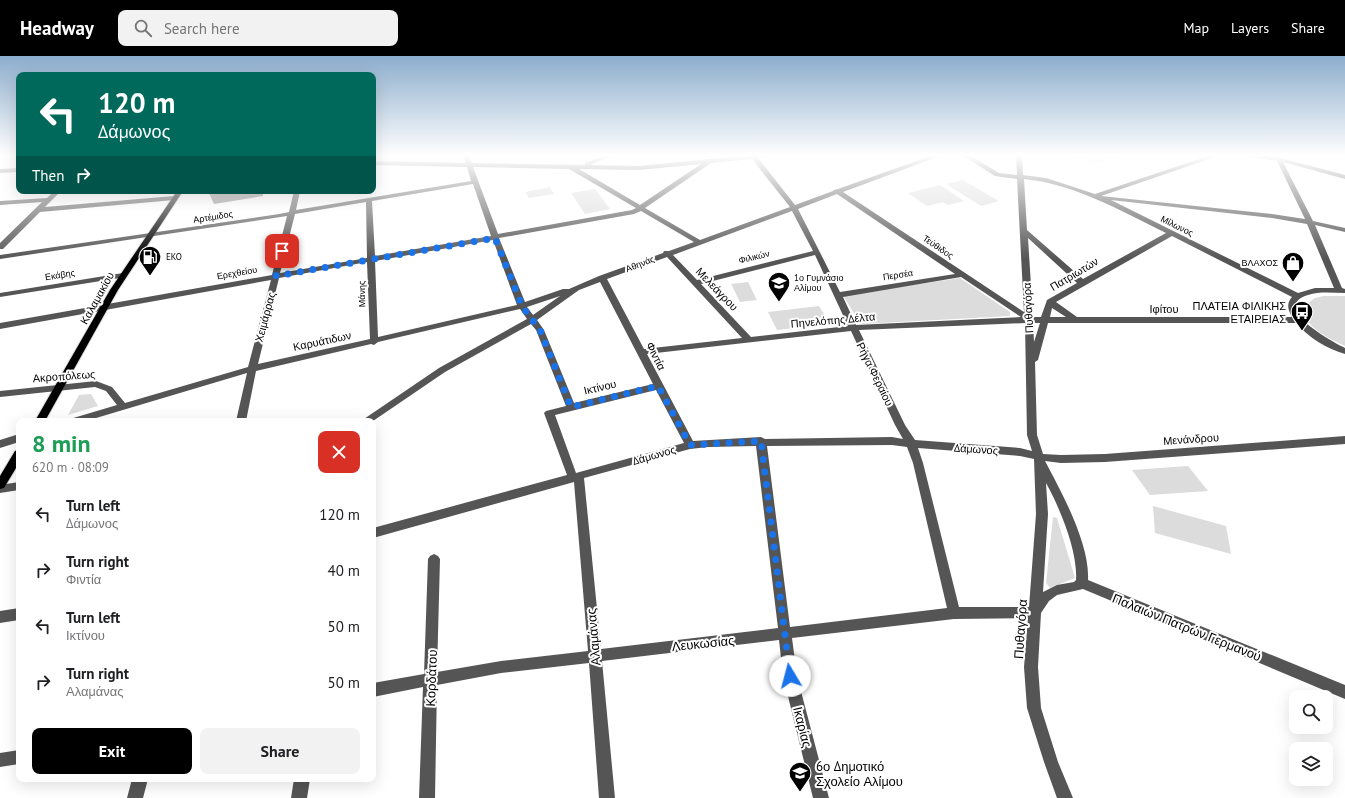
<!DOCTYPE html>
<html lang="en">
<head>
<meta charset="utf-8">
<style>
	:root { --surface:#fff; --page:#f2f2f2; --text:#202124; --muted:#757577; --accent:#000 }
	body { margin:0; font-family:"PT Sans",sans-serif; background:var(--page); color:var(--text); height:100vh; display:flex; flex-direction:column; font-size:15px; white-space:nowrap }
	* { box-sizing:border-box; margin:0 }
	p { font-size:13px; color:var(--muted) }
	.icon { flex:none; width:22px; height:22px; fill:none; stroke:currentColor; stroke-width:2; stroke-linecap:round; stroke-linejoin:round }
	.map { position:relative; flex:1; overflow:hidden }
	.details { position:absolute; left:16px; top:362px; width:360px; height:364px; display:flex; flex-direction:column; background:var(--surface); border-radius:8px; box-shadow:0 4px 16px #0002 }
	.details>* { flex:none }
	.top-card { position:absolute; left:16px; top:16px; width:360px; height:122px; border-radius:8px; box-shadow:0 4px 16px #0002; background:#00695c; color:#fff; overflow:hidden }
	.buttons { position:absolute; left:1289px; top:634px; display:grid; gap:8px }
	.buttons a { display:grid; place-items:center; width:44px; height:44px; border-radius:8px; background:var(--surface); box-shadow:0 4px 16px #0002; font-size:20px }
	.pin { position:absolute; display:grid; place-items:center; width:34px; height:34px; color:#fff; margin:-17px; border-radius:8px; box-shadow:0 2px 6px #0006 }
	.me { position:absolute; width:44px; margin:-22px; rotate:352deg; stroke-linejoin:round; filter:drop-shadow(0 0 3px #0008) }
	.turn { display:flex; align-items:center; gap:14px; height:84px; padding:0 16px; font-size:18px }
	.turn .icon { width:52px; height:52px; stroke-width:2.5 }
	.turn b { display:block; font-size:28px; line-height:34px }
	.then { display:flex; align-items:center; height:38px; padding:0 16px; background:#0003; gap:8px; font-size:15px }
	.round { display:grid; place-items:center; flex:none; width:42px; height:42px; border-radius:8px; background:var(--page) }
	.overview { display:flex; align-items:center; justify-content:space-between; height:68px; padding:0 16px }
	h1 { font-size:24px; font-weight:600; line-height:30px; color:#1e9e55 }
	.primary-button { display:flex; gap:8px; margin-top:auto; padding:8px 16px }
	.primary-button a { flex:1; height:46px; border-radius:8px; background:var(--accent); color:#fff; font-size:16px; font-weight:600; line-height:46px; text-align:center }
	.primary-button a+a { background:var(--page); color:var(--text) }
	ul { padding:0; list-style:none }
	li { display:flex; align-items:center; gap:12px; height:56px; padding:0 16px }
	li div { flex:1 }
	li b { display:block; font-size:15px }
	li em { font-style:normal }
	header { display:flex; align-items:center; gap:24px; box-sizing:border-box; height:56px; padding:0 20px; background:var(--accent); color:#fff }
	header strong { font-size:19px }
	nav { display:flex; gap:22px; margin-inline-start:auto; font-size:14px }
	.search { width:280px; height:36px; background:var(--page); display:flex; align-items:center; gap:10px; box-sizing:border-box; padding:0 14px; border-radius:8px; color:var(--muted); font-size:15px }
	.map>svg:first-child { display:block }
	.green { fill:#dcdcdc }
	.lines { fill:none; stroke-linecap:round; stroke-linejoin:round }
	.major-casing { stroke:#dbdbdb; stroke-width:2 }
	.minor { fill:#555; fill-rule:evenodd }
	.major { fill:#000; fill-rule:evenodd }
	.shaded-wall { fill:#898989 }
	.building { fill:#c4c4c4; stroke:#898989 }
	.route { stroke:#1a73e8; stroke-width:7; stroke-dasharray:0 12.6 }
	.labels { text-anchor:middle; stroke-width:4; stroke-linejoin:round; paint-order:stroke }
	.far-street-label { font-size:9px; fill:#000; stroke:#fff }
	.far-poi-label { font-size:9px; fill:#000; stroke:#fff; text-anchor:start }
	.street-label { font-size:11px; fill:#000; stroke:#fff }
	.poi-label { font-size:11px; fill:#000; stroke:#fff; text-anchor:end }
	.near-street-label { font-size:13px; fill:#000; stroke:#fff }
	.near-poi-label { font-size:13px; fill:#000; stroke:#fff; text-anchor:start }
</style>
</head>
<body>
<header>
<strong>Headway</strong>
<div class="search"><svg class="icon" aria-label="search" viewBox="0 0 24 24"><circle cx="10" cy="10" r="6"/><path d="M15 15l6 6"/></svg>Search here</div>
<nav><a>Map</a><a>Layers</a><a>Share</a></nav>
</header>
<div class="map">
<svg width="1345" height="742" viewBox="0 0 1345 742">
	<rect width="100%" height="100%" fill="#fff"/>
	<g class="green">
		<polygon points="1082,99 1116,99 1118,100 1093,108 1076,101"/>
		<polygon points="963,124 999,145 981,150 946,128"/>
		<polygon points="940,129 964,145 948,149 943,146 927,150 908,137"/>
		<polygon points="550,131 554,138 529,142 525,136"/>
		<polygon points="595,133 610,153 585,158 571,137"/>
		<polygon points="960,222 1010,256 1010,260 863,268 859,266 844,241 846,239"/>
		<polygon points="748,226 757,244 740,246 731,228"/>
		<path d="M1324,240H1345V290C1330,283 1299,269 1305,249L1315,242Z"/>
		<polygon points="819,250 830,268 777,274 768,256"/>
		<polygon points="91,338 98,350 68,359 79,339"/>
		<polygon points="1188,410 1208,435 1150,439 1132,414"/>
		<polygon points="1153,450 1226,470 1231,498 1155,477"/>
		<polygon points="1053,461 1057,462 1075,522 1050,532 1046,527"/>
	</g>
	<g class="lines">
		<g class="major-casing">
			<g id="major">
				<polygon points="177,135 183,135 118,234 45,365 35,365 110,234"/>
				<polygon points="19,394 19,407 4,432 0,433 0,420 15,395"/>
			</g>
		</g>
		<g class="minor">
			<path d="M463,99H469L472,107L585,109V107L606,99H614L590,109L639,110L749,99H771L768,101L758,102L795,149L833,135L834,134L838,133L933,99H941L940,100L843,136L1024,256L1017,123L995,120L962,99H969L999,117L1017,119L1016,99H1022L1023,119L1046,122L1095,138L1211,99H1219L1218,100L1101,140L1272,158L1305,163L1277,105L1251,101L1248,99L1275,101L1274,99H1280L1281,102L1345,119V123L1283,106L1313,165L1345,172V176L1315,169L1342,232L1345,233V237C1333,237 1320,235 1308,239C1269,251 1332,286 1345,292V298C1327,293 1308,281 1296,267H1048L1038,304L1035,306L1037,379L1043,398L1061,399L1105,398L1345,380V388L1105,406L1061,407L1045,405C1062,437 1090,488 1088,524L1345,629V643L1083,533L1057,539L1049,545L1041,557L1038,611L1041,652L1058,706L1073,742H1057L1044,706L1027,652L1024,611L1028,562L954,563L792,582L797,620L829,742H813L783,620L779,584L602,605L615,742H599L589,607L501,617L437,629L435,742H419L423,631L373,641V627L424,618L428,503L430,500L434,498L438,500L440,503L437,616L501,605L588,595L574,426L373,482V472L567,419L544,357L546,355L566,350L536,274L531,268L445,316L373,365H361L439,312L527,263L520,253L378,286L374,289L371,288L256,315L246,365H236L247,317L86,365H69L70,363L117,349L106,335L95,331L0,341V335L96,325L112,331L125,347L248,311L271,224L0,273V267L272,219L287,160L0,203V199L279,158L289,156L294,135H300L296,154L471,125L467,111L373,109V105L466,107ZM752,103L790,151L700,184L645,152L711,107ZM701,108L640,149L579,113L639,114ZM473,111L569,113L636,152L632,154L498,178ZM1024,123C1075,128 1121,155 1166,177L1083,223L1027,174ZM473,128L491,180L375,200L372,145ZM837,138L955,218L840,236L798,153ZM1111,144L1272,162L1307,168L1334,232H1315L1298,237ZM366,146L367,202L280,217L295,158ZM641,155L694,186L669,195H664L663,197L599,220L569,233H563L525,246L499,182L634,158ZM792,155L813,195L697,224L673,199ZM1172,180L1292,241C1286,248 1288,254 1292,261H1077L1056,246ZM1028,182L1077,227L1047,244L1041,261H1033ZM493,184L517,249L378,281L375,205ZM815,199L848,270L751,281L701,228ZM667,201L742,282L644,293L607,223ZM367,206L370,283L258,308L279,222ZM961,221L1021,261L856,269L843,241ZM600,226L653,328L574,347L544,274L537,264L579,234ZM560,240L533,259L527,251ZM1052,252L1066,261H1050ZM1025,267L1027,379L1032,395L1020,392L915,384L905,369L859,274ZM1033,267H1040L1034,286ZM851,275L895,369L903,383L892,381L765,383L761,381L693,385L647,298ZM656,334L684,387L576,417L555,359ZM892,389L907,391L913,407L947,552L790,571L767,390ZM756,390L778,572L601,593L584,422L690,393L708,391ZM918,392L1020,400L1034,403L1036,458L1029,551H959L923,407ZM1046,427C1060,452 1078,496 1076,524L1074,526L1057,529L1043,536L1048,458Z"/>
			<polygon points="19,112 19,116 0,117 0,113"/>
			<polygon points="54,135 61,135 45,151 174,140 177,142 174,144 40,156 3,193 0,193 0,187 42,146 0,149 0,145 47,142"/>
			<polygon points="123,217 126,217 126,221 0,241 0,237"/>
			<polygon points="19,378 19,386 0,392 0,384"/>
			<polygon points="19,426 19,434 0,437 0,429"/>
			<polygon points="19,552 19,564 0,567 0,555"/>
			<polygon points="19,694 19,708 0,711 0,697"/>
			<polygon points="132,723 148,723 143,742 127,742"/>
			<polygon points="294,723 310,723 307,742 291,742"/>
		</g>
		<use href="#major" class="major"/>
	</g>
	<polygon class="shaded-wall" points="239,135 263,135 263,140 214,148 210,139"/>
	<polygon class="building" points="210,135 239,135 210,139"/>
	<linearGradient id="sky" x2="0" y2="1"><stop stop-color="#8cadcc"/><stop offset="0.49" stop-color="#fff"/><stop offset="1" stop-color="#fff" stop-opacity="0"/></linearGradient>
	<rect width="1345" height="203" fill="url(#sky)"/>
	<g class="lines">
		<polyline class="route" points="282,195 276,220 495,182 522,250 540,274 571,351 658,330 690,389 761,385 790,620"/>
	</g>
	<defs>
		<g id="fuel-pin" transform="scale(1.15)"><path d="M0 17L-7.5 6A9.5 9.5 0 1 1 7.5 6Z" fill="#000" stroke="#fff"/><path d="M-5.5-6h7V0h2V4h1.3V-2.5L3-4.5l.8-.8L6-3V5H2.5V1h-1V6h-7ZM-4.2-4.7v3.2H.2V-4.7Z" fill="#fff"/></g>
		<g id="shop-pin" transform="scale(1.15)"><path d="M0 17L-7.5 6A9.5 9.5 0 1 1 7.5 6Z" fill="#000" stroke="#fff"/><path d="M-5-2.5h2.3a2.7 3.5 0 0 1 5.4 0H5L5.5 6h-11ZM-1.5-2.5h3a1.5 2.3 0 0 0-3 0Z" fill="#fff"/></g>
		<g id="school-pin" transform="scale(1.15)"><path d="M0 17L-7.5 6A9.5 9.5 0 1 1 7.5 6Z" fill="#000" stroke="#fff"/><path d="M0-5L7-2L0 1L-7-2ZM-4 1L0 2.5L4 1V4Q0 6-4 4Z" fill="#fff"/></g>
		<g id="bus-pin" transform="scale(1.15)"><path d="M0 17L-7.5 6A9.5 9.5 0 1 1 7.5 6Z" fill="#000" stroke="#fff"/><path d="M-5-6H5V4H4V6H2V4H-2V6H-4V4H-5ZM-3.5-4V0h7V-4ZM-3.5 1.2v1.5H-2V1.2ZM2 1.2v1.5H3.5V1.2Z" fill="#fff"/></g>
	</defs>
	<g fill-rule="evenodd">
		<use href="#fuel-pin" x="150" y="201"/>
		<use href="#shop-pin" x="1293" y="207"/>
		<use href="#school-pin" x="779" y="227"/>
		<use href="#bus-pin" x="1302" y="256"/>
		<use href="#school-pin" x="800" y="717"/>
	</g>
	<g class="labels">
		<g class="far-street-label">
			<text transform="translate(213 161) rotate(-9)" y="3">Αρτέμιδος</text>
			<text transform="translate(1177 170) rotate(26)" y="3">Μίλωνος</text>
			<text transform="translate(938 191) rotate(34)" y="3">Τεύθιδος</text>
			<text transform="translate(754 201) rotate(-14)" y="3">Φιλικών</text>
			<text transform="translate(640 208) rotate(-21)" y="3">Αθηνάς</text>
			<text transform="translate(237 217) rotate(-10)" y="3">Ερεχθείου</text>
			<text transform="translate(60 219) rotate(-9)" y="3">Εκάβης</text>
			<text transform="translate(898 219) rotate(-9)" y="3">Περσέα</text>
			<text transform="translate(362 238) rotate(-91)" y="3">Μάνης</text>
		</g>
		<g class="far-poi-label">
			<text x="166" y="204">EKO</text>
			<text x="1278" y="210" text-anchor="end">ΒΛΑΧΟΣ</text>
			<text x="794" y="225">1ο Γυμνάσιο<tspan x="794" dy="10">Αλίμου</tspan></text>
		</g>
		<g class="street-label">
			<text transform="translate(1074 218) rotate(-31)" y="4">Πατριωτών</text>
			<text transform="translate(717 233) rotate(46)" y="4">Μελεάγρου</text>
			<text transform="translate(97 242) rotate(-61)" y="4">Καλαμακίου</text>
			<text transform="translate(1028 252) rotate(-93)" y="4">Πυθαγόρα</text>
			<text x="1164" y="257">Ιφίτου</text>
			<text transform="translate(265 261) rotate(-75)" y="4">Χειμάρρας</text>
			<text transform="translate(833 264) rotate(-5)" y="4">Πηνελόπης Δέλτα</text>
			<text transform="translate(322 285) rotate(-12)" y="4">Καρυάτιδων</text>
			<text transform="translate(656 300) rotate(63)" y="4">Φιντία</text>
			<text transform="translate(875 318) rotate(64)" y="4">Ρήγα Φεραίου</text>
			<text transform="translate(64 320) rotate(-4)" y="4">Ακροπόλεως</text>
			<text transform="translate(600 331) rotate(-13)" y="4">Ικτίνου</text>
			<text transform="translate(1191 383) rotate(-4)" y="4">Μενάνδρου</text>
			<text transform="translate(976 393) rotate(4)" y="4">Δάμωνος</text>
			<text transform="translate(654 399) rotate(-16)" y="4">Δάμωνος</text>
		</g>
		<g class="poi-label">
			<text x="1286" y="254">ΠΛΑΤΕΙΑ ΦΙΛΙΚΗΣ<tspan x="1286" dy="13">ΕΤΑΙΡΕΙΑΣ</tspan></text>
		</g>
		<g class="near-street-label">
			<text transform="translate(1187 571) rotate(22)" y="5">Παλαιών Πατρών Γερμανού</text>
			<text transform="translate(1020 573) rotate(-86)" y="5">Πυθαγόρα</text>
			<text transform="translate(593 581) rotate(-95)" y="5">Αλαμάνας</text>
			<text transform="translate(703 587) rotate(-6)" y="5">Λευκωσίας</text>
			<text transform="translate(431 622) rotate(-88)" y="5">Κορδάτου</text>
			<text transform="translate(803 671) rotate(76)" y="5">Ικαρίας</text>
		</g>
		<g class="near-poi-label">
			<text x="816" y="715">6ο Δημοτικό<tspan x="816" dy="15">Σχολείο Αλίμου</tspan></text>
		</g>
	</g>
</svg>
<div class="buttons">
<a><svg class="icon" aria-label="search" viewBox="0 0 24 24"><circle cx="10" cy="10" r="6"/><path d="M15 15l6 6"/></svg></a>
<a><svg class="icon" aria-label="layers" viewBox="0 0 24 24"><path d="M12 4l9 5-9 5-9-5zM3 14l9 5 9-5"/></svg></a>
</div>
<div class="pin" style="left:282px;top:195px;background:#d93025"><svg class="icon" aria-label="arrive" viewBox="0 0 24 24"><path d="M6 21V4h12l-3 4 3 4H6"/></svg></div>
<svg class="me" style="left:790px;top:620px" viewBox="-20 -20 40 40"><circle r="19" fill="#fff"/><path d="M0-13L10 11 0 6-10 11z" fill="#1a73e8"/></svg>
<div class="top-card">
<div class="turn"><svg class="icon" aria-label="left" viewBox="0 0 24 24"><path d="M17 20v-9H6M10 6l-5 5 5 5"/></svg><div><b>120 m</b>Δάμωνος</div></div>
<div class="then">Then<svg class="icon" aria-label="right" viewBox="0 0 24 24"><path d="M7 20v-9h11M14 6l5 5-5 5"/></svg></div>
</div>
<section class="details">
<div class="overview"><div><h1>8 min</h1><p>620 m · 08:09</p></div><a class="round" style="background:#d93025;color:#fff"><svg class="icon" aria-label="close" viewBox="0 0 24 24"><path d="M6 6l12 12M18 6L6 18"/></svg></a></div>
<ul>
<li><svg class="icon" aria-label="left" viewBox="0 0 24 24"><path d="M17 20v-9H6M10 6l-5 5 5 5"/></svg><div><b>Turn left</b><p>Δάμωνος</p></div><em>120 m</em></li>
<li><svg class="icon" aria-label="right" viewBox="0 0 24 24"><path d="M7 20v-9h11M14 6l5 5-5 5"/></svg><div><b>Turn right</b><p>Φιντία</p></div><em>40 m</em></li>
<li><svg class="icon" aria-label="left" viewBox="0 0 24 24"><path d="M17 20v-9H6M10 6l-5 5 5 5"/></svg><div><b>Turn left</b><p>Ικτίνου</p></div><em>50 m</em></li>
<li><svg class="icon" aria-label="right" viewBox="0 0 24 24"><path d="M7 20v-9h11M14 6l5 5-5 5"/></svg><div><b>Turn right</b><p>Αλαμάνας</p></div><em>50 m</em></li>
</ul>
<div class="primary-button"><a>Exit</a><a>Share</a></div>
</section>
</div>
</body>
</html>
